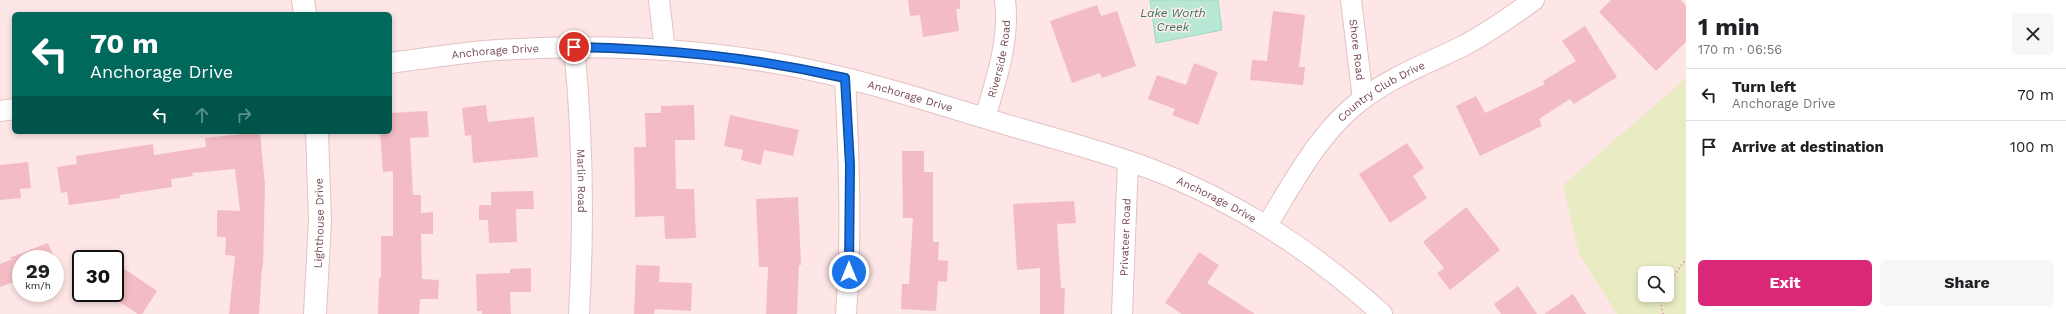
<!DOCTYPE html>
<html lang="en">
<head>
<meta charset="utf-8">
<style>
	:root { --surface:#fff; --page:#f6f6f6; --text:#202124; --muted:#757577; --line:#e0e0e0; --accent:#db2777 }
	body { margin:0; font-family:"Work Sans",sans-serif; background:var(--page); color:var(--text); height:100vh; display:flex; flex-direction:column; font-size:15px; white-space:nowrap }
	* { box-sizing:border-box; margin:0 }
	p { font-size:13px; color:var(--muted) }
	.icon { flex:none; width:22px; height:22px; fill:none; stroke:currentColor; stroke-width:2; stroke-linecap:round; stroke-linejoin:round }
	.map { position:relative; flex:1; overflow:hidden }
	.details { display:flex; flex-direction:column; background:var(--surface); width:380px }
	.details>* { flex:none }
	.banner { position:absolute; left:12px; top:12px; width:380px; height:122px; border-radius:6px; box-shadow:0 2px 6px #0003; background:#00695c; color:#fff; overflow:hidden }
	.tools { position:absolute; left:1638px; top:266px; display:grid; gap:8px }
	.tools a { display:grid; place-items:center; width:36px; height:36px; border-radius:6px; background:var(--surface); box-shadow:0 2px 6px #0003; font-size:20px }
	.speed { position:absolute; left:12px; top:250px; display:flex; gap:8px; font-size:20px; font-weight:700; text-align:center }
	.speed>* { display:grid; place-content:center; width:52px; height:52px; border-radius:50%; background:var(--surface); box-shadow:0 2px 6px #0003; line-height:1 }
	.speed small { font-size:10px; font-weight:400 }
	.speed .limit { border:2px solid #111; border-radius:6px; background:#fff; color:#111 }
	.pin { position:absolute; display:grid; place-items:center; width:34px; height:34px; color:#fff; margin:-17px; border:2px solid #fff; border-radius:50%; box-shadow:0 1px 4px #0007 }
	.me { position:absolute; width:44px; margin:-22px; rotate:0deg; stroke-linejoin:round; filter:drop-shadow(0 0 3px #0008) }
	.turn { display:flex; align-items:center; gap:14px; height:84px; padding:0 12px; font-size:18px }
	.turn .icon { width:52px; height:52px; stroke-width:2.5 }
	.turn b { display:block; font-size:28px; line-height:34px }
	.lanes { display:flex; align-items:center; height:38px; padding:0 12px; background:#0003; justify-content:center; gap:20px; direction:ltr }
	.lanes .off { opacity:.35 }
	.round { display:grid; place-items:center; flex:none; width:42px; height:42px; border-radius:6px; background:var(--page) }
	.summary { display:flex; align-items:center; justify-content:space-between; height:68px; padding:0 12px }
	h1 { font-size:24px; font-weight:700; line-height:30px }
	.action { display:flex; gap:8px; margin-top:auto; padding:8px 12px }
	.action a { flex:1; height:46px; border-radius:6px; background:var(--accent); color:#fff; font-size:16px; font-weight:700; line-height:46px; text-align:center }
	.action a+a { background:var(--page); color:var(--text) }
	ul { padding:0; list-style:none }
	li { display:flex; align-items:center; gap:12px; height:52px; padding:0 12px; border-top:1px solid var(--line) }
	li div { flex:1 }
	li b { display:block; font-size:15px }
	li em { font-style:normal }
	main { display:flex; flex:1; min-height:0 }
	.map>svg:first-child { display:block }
	.green { fill:#e9ebc3; fill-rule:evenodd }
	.water { fill:#b9e7d5; stroke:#9edac2 }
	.building { fill:#f3bcc4 }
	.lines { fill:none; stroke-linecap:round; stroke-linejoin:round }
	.minor-casing { stroke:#e4c2c5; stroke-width:22 }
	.tertiary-casing { stroke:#e4c2c5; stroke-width:24 }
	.path { stroke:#d99ea8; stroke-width:2.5; stroke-dasharray:1 3; stroke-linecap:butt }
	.minor { stroke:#fff; stroke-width:20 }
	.tertiary { stroke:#fff; stroke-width:22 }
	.route-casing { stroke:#114b97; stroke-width:10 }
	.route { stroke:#1a73e8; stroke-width:7 }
	.labels { text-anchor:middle; stroke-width:3; stroke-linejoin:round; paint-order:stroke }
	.street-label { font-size:11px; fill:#774952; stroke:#ffedec }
	.water-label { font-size:12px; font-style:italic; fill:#39765f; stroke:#ffedec }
</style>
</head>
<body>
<main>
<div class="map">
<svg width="1686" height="314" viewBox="0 0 1686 314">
	<rect width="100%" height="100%" fill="#fde6e5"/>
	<path class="green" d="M1686,78V314H1617L1579,254L1563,185ZM1645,273H1667V295H1645Z"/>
	<polygon class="water" points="1150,0 1218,0 1222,30 1156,43"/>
	<g class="building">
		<polygon points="908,0 960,0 960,9 956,9 959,31 923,37 920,15 910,16"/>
		<polygon points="1611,0 1681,0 1686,6 1686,42 1656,71 1599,12"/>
		<polygon points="1097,5 1101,16 1117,11 1136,66 1102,78 1100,73 1072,83 1050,21"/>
		<polygon points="1273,11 1305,15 1299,67 1305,67 1303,85 1250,80 1252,60 1267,61"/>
		<polygon points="1585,26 1617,77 1574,104 1570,99 1539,119 1542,126 1480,156 1456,106 1476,96 1485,113 1545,84 1543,81 1576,61 1562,41"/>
		<polygon points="1194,63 1218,72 1198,125 1172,115 1175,109 1148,99 1157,75 1186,85"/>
		<polygon points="486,105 488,122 534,117 538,157 473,163 471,135 465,136 462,108"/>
		<polygon points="694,105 695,140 675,140 676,189 694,189 696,238 665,239 664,216 635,217 634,147 646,147 645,113 661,113 661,106"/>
		<polygon points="427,111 429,137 410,138 413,195 421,195 421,213 433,212 433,234 421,234 422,279 439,280 438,299 420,299 419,314 378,314 379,278 381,278 381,236 393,236 393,171 383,172 380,132 390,132 390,113"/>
		<polygon points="730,115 799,130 793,156 764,150 761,165 741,160 743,150 724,146"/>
		<polygon points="260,132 265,185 263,267 262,267 259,314 229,314 235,256 225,255 226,237 217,237 217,210 240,211 235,169 192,173 193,176 171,179 172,187 120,195 120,198 69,205 67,192 61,193 57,167 77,164 76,156 153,144 154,155 206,147 205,138"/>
		<polygon points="1407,143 1424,168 1413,176 1427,198 1390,223 1359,174"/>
		<polygon points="902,151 924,151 924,172 933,172 933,242 939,242 938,260 948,261 947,282 938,281 936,311 901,309 902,284 909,284 913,218 903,218"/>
		<polygon points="28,162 31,188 20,189 21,198 0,200 0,165"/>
		<polygon points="533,191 534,209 516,209 517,242 489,243 488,220 479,220 479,205 491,205 491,192"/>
		<polygon points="798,197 801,265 799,265 797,314 766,314 768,267 759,267 756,199"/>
		<polygon points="1074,201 1076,223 1057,224 1061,288 1065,288 1064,314 1040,314 1040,268 1017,270 1013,204"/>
		<polygon points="1466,207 1500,250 1450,290 1437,273 1444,268 1423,242"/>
		<polygon points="48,243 55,259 21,259 21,279 0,287 0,264 13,259 9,258"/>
		<polygon points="1199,252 1219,265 1207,283 1255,314 1182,314 1165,303"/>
		<polygon points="636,265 660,266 659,282 692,283 691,311 655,309 654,314 634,314"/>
		<polygon points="120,266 157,291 142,314 138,314 115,299 115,275"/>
		<polygon points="531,268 531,292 510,292 511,314 482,314 482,311 477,311 476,274 510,273 510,269"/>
		<polygon points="1518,286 1537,314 1501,314 1494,304"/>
		<polygon points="1573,294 1586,314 1544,314"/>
	</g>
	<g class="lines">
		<g class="minor-casing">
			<g id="minor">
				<polyline points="659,0 665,50"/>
				<path id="s1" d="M1351,0L1363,99"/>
				<path id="s2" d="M574,47C583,136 584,224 579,314"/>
				<path id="s3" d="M390,63C421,59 453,54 485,51C592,43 700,47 806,69C873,83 939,104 1004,124C1053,138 1103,151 1151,169C1238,202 1314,252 1382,314"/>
				<path d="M845,78C849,157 852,235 846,314"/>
				<polyline points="0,111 14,109"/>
				<path id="s4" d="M985,118C996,79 1010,41 1005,0"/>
				<path id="s5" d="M1267,225C1295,180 1320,130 1364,98C1395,75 1431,62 1465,45C1489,32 1512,16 1534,0"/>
				<path id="s6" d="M1122,314L1128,161"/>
			</g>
		</g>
		<g class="tertiary-casing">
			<g id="tertiary">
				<polyline points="303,0 305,14"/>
				<path id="s7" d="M315,314L320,221L317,132"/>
			</g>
		</g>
		<g class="path">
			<polyline points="1667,285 1686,259"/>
			<polyline points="1663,314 1661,307 1663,295"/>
		</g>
		<use href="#minor" class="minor"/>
		<use href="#tertiary" class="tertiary"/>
	</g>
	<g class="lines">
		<g class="route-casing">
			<path id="route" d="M574,47C668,49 752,57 845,78L850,165L849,272"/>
		</g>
		<use href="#route" class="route"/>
	</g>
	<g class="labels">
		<g class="street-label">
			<text dy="4" stroke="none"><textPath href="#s1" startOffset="50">Shore Road</textPath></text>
			<text dy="4" stroke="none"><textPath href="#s3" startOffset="106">Anchorage Drive</textPath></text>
			<text dy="4" stroke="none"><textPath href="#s4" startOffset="61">Riverside Road</textPath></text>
			<text dy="4" stroke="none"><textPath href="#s5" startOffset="179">Country Club Drive</textPath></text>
			<text dy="4" stroke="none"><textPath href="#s3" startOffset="526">Anchorage Drive</textPath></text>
			<text dy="4" stroke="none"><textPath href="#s2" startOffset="134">Marlin Road</textPath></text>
			<text dy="4" stroke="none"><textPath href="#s3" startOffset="850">Anchorage Drive</textPath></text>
			<text dy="4" stroke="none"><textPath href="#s7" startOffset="91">Lighthouse Drive</textPath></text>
			<text dy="4" stroke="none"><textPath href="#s6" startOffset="77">Privateer Road</textPath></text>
		</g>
		<g class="water-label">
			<text x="1173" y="17">Lake Worth<tspan x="1173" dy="14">Creek</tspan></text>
		</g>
	</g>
</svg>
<div class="tools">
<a><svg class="icon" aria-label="search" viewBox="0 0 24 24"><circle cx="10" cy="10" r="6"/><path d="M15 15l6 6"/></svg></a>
</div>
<div class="speed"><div>29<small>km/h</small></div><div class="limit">30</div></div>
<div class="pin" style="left:574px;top:47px;background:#d93025"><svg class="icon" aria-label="arrive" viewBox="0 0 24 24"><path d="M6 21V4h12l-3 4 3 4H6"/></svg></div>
<svg class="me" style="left:849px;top:272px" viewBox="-20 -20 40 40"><circle r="17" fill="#1a73e8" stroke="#fff" stroke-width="3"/><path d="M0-11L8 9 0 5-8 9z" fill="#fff"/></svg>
<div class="banner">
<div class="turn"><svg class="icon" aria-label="left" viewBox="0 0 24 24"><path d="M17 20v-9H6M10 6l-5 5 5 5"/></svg><div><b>70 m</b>Anchorage Drive</div></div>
<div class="lanes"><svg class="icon" aria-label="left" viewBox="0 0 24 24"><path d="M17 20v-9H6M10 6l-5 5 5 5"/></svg><svg class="icon off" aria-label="ahead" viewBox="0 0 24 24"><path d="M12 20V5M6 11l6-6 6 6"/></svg><svg class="icon off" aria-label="right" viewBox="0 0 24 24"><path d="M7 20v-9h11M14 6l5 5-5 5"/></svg></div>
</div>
</div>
<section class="details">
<div class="summary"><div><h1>1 min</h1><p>170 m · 06:56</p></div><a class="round"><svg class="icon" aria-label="close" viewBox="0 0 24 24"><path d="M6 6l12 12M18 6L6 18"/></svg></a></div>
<ul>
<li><svg class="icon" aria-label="left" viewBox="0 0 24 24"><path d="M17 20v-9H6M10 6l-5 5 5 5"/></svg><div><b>Turn left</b><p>Anchorage Drive</p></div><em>70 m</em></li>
<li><svg class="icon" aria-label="arrive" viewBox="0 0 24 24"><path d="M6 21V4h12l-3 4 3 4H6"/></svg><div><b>Arrive at destination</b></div><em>100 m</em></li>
</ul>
<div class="action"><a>Exit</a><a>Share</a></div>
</section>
</main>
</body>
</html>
